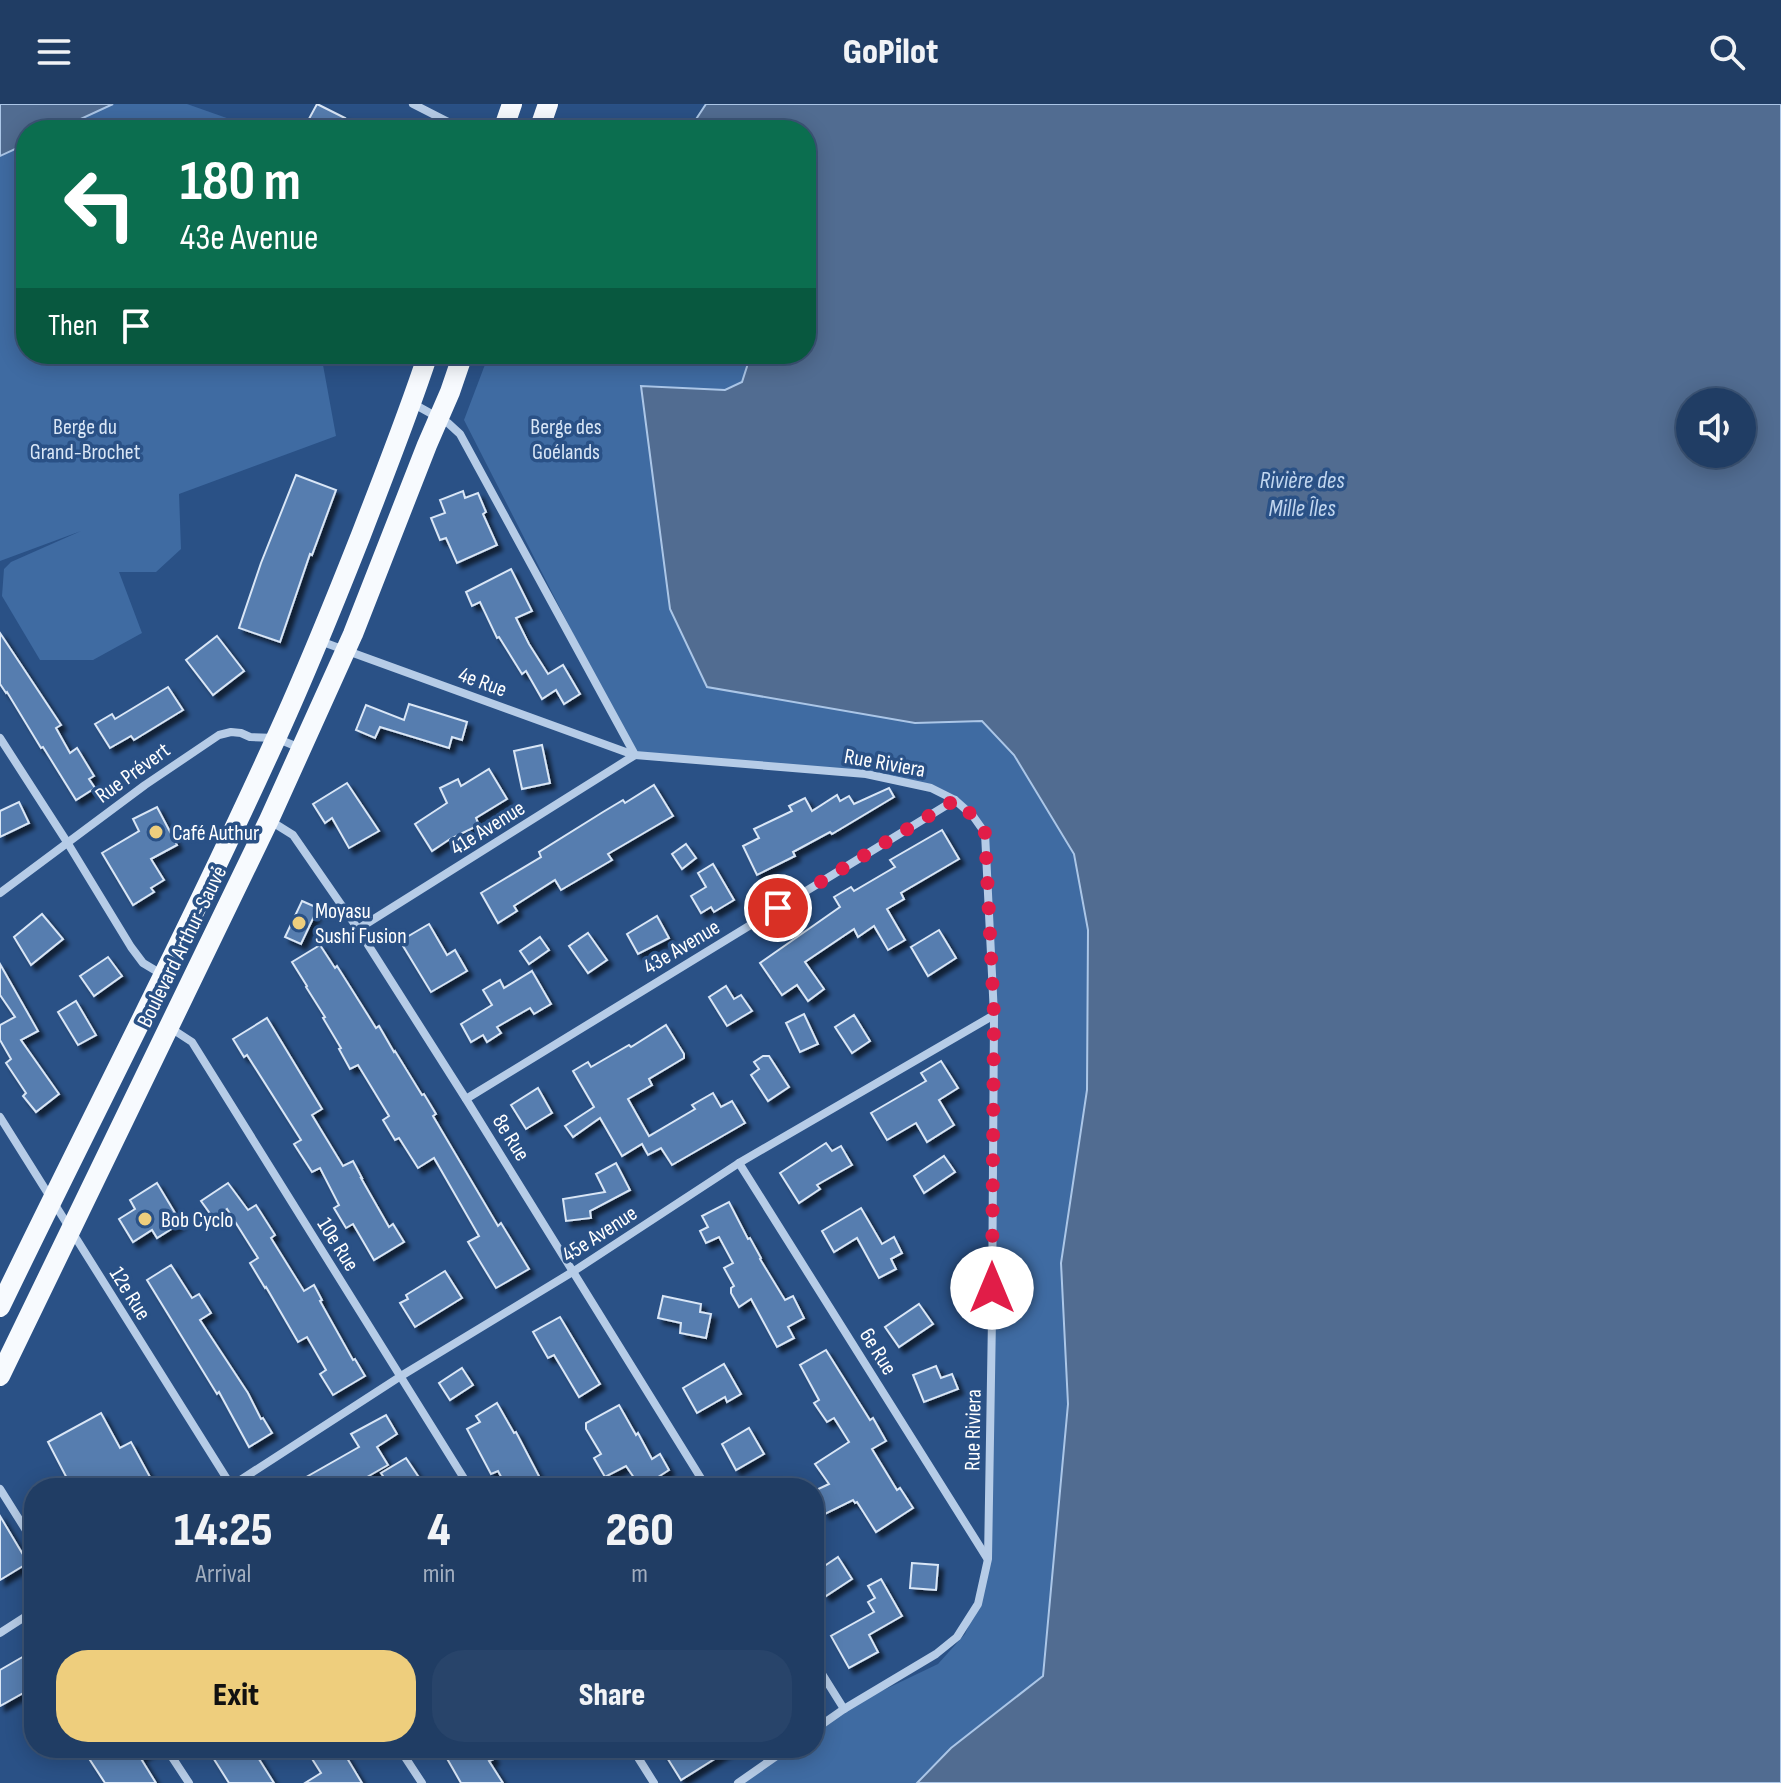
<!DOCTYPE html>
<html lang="en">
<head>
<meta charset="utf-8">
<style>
	:root { --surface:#203d64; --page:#28446a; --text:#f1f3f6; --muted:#a2aebf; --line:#3d5678; --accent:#eece7d }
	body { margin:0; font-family:"Sofia Sans Condensed",sans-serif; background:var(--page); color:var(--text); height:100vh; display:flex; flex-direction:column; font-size:30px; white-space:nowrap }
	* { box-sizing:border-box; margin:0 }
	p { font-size:26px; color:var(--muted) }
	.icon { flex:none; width:44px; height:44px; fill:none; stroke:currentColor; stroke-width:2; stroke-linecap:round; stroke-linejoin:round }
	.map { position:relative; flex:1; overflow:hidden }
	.side { position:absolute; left:24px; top:1374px; width:800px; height:280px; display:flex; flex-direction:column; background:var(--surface); border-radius:32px; box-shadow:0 4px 20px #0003,0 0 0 2px var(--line) }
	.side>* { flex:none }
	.top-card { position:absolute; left:16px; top:16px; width:800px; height:244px; border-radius:32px; box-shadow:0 4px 20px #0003,0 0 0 2px var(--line); background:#0b6e4f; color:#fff; overflow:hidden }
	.fabs { position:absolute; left:1676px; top:284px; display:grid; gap:16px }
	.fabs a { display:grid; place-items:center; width:80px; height:80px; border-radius:50%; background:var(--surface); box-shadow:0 4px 20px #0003,0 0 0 2px var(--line); font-size:40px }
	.pin { position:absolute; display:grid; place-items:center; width:68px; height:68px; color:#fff; margin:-34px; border:4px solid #fff; border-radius:50%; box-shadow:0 2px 8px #0007 }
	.me { position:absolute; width:88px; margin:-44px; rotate:0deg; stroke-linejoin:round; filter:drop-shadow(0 0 6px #0008) }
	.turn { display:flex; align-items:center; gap:28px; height:168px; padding:0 32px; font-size:36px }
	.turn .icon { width:104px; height:104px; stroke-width:2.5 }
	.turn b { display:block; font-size:56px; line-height:68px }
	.then { display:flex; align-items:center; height:76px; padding:0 32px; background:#0003; gap:16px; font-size:30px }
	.eta { display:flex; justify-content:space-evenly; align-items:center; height:136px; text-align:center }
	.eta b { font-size:48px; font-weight:800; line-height:56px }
	.primary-button { display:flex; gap:16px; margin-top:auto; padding:16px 32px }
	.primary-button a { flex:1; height:92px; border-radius:32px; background:var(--accent); color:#111; font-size:32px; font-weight:800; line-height:92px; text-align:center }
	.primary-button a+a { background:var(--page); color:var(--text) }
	header { display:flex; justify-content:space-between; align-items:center; height:104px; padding:0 32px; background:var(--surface); font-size:36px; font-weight:800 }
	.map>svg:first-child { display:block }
	.green { fill:#3f6ba2 }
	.water { fill:#516c91; stroke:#abc6e7; stroke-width:2; fill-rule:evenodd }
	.building { fill:#567daf; stroke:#d9e6f6; stroke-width:2; filter:url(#shadow) }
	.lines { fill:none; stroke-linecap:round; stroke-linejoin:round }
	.minor { stroke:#b6cce7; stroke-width:8 }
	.primary { stroke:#f7fafe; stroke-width:20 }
	.route { stroke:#e11d48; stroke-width:14; stroke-dasharray:0 25.2 }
	.poi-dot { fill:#eece7d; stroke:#2a5186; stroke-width:3 }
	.labels { text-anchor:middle; stroke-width:7; stroke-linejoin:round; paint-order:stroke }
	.park-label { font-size:22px; fill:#d9e6f6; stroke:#2a5186 }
	.street-label { font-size:22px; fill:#fff; stroke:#2a5186 }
	.poi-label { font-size:22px; fill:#fff; stroke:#2a5186; text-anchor:start }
	.water-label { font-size:24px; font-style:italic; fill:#c1d6ef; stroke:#2a5186 }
</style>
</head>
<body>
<header><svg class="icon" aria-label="menu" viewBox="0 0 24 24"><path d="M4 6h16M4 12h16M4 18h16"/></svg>GoPilot<svg class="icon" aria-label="search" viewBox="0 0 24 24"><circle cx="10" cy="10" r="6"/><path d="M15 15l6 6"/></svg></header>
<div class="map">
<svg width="1781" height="1679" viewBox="0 0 1781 1679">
	<defs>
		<filter id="shadow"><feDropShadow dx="5" dy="5" stdDeviation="2" flood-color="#0009"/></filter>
	</defs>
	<rect width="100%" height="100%" fill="#2a5186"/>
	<g class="green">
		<polygon points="0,0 187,0 238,18 246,26 26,26 26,250 321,250 336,332 179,390 181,445 156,468 119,468 142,529 93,556 40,556 2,492 4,465 11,458 81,427 0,457"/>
		<polygon points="489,250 751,250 742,279 725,286 642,282 915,619 981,617 1014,651 1074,750 1088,826 1087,986 1061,1159 1068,1300 1043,1572 951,1644 917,1679 738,1679 788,1644 814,1644 814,1626 844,1605 938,1560 965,1530 978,1501 990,1462 996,911 987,729 973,712 931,684 866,670 635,651 464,316"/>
	</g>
	<g class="water">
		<polygon points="0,0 113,0 57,26 26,26 26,40 0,52"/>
		<path d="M706,0H1781V1679H917L951,1644L1043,1572L1068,1300L1061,1159L1087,986L1088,826L1074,750L1014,651L982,617L915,619L707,583L670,505L641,282L725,286L742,278L751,250H806V26H689ZM1690,298H1742V350H1690Z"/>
	</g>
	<g class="building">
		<polygon points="317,0 345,14 339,26 303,26"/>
		<polygon points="296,371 336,386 312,451 310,450 280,538 239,524 261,459"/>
		<polygon points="463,387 465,394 478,389 486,408 483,410 497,441 457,459 446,434 440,436 431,414 445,409 440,396"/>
		<polygon points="511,465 532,507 516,514 529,540 548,570 563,561 580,590 564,600 556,586 542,595 526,567 522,570 499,533 497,534 480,498 472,502 466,488"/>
		<polygon points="0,529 61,621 56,624 70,649 77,644 94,672 89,675 95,684 76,696 43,643 41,644 7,588 6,589 0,580"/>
		<polygon points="217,532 244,567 213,591 186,556"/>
		<polygon points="168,583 183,606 134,636 131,632 110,644 95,620 112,610 115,615"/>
		<polygon points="409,600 467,618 462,636 452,633 449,644 380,623 375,634 356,626 366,601 404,616"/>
		<polygon points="542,641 550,679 522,685 514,647"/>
		<polygon points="489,665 507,695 476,714 479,721 450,735 432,747 415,720 447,699 440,684 458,675 461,682"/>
		<polygon points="347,679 379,727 349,744 332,714 325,719 313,700"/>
		<polygon points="654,681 673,712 608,750 612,756 561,786 555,776 514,802 517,807 498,819 481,789 541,753 539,748 603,708 623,696 625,699"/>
		<polygon points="889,684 894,693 832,730 830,728 793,748 795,752 757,771 743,742 759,734 754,725 792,707 789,702 805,694 812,707 837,691 840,697 849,692 854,700"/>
		<polygon points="19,698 29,719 0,733 0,707"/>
		<polygon points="157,703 177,741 151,755 164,776 151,784 154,788 133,801 102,749 139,727 133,715"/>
		<polygon points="942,726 959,755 901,789 904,795 887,805 905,836 888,846 874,822 858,833 854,825 805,858 824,885 808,897 797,881 782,891 760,859 840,803 834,793 851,783 854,787 895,763 890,756"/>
		<polygon points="686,740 696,754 682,765 672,750"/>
		<polygon points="713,760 734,796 714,808 711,803 701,809 691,792 706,783 698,769"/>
		<polygon points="302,797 318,804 301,840 285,833"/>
		<polygon points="42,810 63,835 31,861 14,833"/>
		<polygon points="657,812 669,834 638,850 627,830"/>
		<polygon points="429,820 447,851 455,846 467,867 431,888 400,837"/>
		<polygon points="939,826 956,854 928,872 911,843"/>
		<polygon points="588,829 607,856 588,869 569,842"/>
		<polygon points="540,833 549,846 529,860 520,847"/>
		<polygon points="320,841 335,864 337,862 349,881 376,924 379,922 394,948 395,947 422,991 424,990 436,1010 433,1012 498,1122 501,1119 529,1165 496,1184 468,1138 479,1132 434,1054 418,1064 399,1034 395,1036 383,1016 389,1012 358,961 350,965 339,945 341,944 323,914 325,913 306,883 307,882 292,858"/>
		<polygon points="108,853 122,872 94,892 80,872"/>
		<polygon points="0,860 38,927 21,936 59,990 36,1008 23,992 26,989 6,959 11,955 0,936 0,921 15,913 0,891"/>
		<polygon points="532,867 551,900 534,910 530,904 497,923 501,929 487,938 483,931 471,938 461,920 492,901 483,886 500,876 504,884"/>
		<polygon points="726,882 734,895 741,891 752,907 727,922 709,893"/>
		<polygon points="76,897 96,931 78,941 58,908"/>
		<polygon points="804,910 818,940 800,948 786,919"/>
		<polygon points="854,911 870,937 852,949 835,923"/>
		<polygon points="267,914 322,1005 312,1011 343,1062 353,1057 362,1074 361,1074 389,1123 393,1120 404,1138 374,1156 353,1120 346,1124 334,1104 339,1101 320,1064 312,1068 294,1040 301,1036 247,951 244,953 233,935"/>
		<polygon points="666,921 684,950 684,954 649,975 652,981 628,995 649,1032 695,1005 692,1001 713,989 721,1003 732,997 745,1019 672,1061 661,1044 648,1051 642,1040 622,1052 600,1014 573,1033 565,1022 594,1003 573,967 588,958 591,963 629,941 631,943"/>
		<polygon points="763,952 769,952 789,983 768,997 751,971 759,965 754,958"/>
		<polygon points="941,957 958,984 939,996 954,1021 927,1038 916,1019 887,1036 871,1009 926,977 921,969"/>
		<polygon points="538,984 552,1009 526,1025 511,1001"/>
		<polygon points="826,1039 832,1047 841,1042 852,1061 817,1081 820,1085 799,1099 780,1069"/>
		<polygon points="944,1052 955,1068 924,1089 914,1072"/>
		<polygon points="616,1059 630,1086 590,1107 591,1114 566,1117 563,1095 605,1088 596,1070"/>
		<polygon points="157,1079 181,1119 157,1134 152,1126 133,1138 119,1115 135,1105 130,1096"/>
		<polygon points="228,1079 248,1106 256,1101 275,1131 271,1134 304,1187 314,1181 322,1196 320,1197 353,1256 355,1255 365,1272 333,1291 320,1270 326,1266 307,1233 298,1238 266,1183 265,1184 250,1159 258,1154 227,1105 214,1115 201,1097"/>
		<polygon points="729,1098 748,1135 750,1134 761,1154 760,1155 785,1196 793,1192 804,1214 788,1223 794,1234 777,1243 751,1195 739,1203 731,1189 731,1184 734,1182 724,1164 733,1159 719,1133 706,1139 700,1127 708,1123 702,1112"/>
		<polygon points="861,1104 882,1140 894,1133 902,1149 891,1155 896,1165 879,1174 857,1134 834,1148 822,1127"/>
		<polygon points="171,1161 192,1194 199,1190 211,1209 200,1216 248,1289 261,1315 263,1314 272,1329 249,1343 219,1288 217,1290 147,1176"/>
		<polygon points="445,1167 462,1194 415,1223 400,1199 408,1195 406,1191"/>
		<polygon points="663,1192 701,1200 700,1208 711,1210 706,1234 680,1229 681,1219 658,1214"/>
		<polygon points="919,1200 933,1220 899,1243 885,1223"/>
		<polygon points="560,1213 600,1280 579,1293 554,1251 548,1254 533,1228"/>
		<polygon points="826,1246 870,1316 873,1314 886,1337 872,1345 897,1386 900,1384 913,1404 876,1428 857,1398 855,1399 853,1396 825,1410 814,1387 829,1380 815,1360 849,1338 834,1314 827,1318 814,1299 819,1296 800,1261"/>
		<polygon points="724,1260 741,1290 727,1298 725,1293 697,1309 683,1284"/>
		<polygon points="936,1262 941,1274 952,1270 958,1285 924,1298 913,1271"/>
		<polygon points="462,1264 473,1281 450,1296 439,1279"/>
		<polygon points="497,1299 514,1329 516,1328 542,1378 533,1384 507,1384 498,1367 491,1370 467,1325 480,1318 476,1312"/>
		<polygon points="619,1301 636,1331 638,1329 652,1355 660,1350 669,1366 641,1384 626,1362 605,1373 594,1354 601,1350 586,1325 586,1319"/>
		<polygon points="101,1309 120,1344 131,1338 156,1384 72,1384 48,1338"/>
		<polygon points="386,1311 397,1330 377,1343 388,1361 353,1381 349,1374 331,1384 287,1384 359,1343 351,1330"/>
		<polygon points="749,1324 764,1350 736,1366 722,1340"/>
		<polygon points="406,1354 418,1372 399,1384 391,1384 381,1369"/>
		<polygon points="0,1412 28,1459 0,1476"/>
		<polygon points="838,1453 852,1475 826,1492 814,1474 814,1469"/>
		<polygon points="912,1459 938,1461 936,1486 910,1484"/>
		<polygon points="881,1475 902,1512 869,1531 878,1548 849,1564 831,1532 874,1508 868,1498 875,1494 868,1482"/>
		<polygon points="26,1551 34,1564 34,1583 0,1602 0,1566"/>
		<polygon points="110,1644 155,1644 140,1653 156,1679 105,1679 90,1656"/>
		<polygon points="207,1644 252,1644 274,1679 229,1679"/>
		<polygon points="318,1644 341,1644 362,1679 305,1679 321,1669 309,1650"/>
		<polygon points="441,1644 487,1644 494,1655 489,1657 503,1679 461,1679"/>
		<polygon points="661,1644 732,1644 681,1676"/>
	</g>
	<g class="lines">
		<g class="minor">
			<polyline points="413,0 464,26"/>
			<polyline points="412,299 448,319 460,330 635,651 866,670 931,684 955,696 973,712 985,729 994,911 992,1214 988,1455 978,1500 957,1533 936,1550 844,1605 814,1626"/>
			<polyline points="320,537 634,651"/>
			<polyline points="0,634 67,738 131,843 143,859 163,871"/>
			<polyline points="269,716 293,731 358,825 466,995 707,1384"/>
			<polyline points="0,789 145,681 219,631 231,628 241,629 250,633 276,634 300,644"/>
			<polyline points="358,825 635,651"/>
			<polyline points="169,923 192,938 470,1384"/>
			<polyline points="466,995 955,696"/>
			<polyline points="0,1013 232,1383"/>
			<polyline points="739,1059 987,1454"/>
			<polyline points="228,1384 401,1272 574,1167 739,1059 994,911"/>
			<polyline points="0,1385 34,1439"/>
			<polyline points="0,1529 34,1507"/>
			<polyline points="814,1557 844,1605"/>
			<polyline points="166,1644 189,1679"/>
			<polyline points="399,1644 422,1679"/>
			<polyline points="632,1644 654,1679"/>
			<polyline points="738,1679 788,1644"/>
		</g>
		<g class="primary">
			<polyline points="503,26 512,0"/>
			<polyline points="539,26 548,0"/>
			<path d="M0,1203C90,1016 186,832 272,643C304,574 333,502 361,431C384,371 408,311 428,250"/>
			<polyline points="0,1272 269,716 353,530 427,341 450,288 463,250"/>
		</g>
	</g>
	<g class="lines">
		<polyline class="route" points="778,804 955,696 973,712 985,729 994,911 992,1184"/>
	</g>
	<g class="poi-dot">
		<circle cx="156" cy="728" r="8"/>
		<circle cx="299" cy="819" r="8"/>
		<circle cx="145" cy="1115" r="8"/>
	</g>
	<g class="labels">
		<g class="park-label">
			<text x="85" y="330">Berge du<tspan x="85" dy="25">Grand-Brochet</tspan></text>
			<text x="566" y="330">Berge des<tspan x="566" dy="25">Goélands</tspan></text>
		</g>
		<g class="street-label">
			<text transform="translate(483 577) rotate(20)" y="8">4e Rue</text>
			<text transform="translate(885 658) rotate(10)" y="8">Rue Riviera</text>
			<text transform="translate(132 668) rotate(-36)" y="8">Rue Prévert</text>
			<text transform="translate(487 723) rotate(-32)" y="8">41e Avenue</text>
			<text transform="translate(181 842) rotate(-64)" y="8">Boulevard Arthur-Sauvé</text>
			<text transform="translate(681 842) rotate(-31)" y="8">43e Avenue</text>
			<text transform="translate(512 1033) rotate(58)" y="8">8e Rue</text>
			<text transform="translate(599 1129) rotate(-33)" y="8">45e Avenue</text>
			<text transform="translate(339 1140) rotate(58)" y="8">10e Rue</text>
			<text transform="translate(131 1189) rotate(58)" y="8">12e Rue</text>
			<text transform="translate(879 1247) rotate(58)" y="8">6e Rue</text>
			<text transform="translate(972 1326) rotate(-89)" y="8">Rue Riviera</text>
		</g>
		<g class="poi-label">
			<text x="172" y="736">Café Authur</text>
			<text x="315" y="814">Moyasu<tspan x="315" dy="25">Sushi Fusion</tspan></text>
			<text x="161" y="1123">Bob Cyclo</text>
		</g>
		<g class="water-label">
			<text x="1302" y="384">Rivière des<tspan x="1302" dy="28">Mille Îles</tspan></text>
		</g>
	</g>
</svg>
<div class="fabs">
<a><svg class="icon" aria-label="sound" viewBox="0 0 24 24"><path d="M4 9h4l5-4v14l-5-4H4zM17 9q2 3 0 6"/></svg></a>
</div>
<div class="pin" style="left:778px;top:804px;background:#d93025"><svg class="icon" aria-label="arrive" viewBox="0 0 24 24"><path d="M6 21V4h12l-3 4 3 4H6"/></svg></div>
<svg class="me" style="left:992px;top:1184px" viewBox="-20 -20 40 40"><circle r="19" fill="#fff"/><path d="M0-13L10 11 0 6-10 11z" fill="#e11d48"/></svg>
<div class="top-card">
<div class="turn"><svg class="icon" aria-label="left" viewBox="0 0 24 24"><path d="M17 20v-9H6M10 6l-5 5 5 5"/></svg><div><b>180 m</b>43e Avenue</div></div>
<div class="then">Then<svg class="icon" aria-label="arrive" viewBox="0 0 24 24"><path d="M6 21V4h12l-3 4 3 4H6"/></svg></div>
</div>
<section class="side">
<div class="eta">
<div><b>14:25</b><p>Arrival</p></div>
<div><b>4</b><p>min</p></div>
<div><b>260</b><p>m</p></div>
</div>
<div class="primary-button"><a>Exit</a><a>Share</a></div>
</section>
</div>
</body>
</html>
